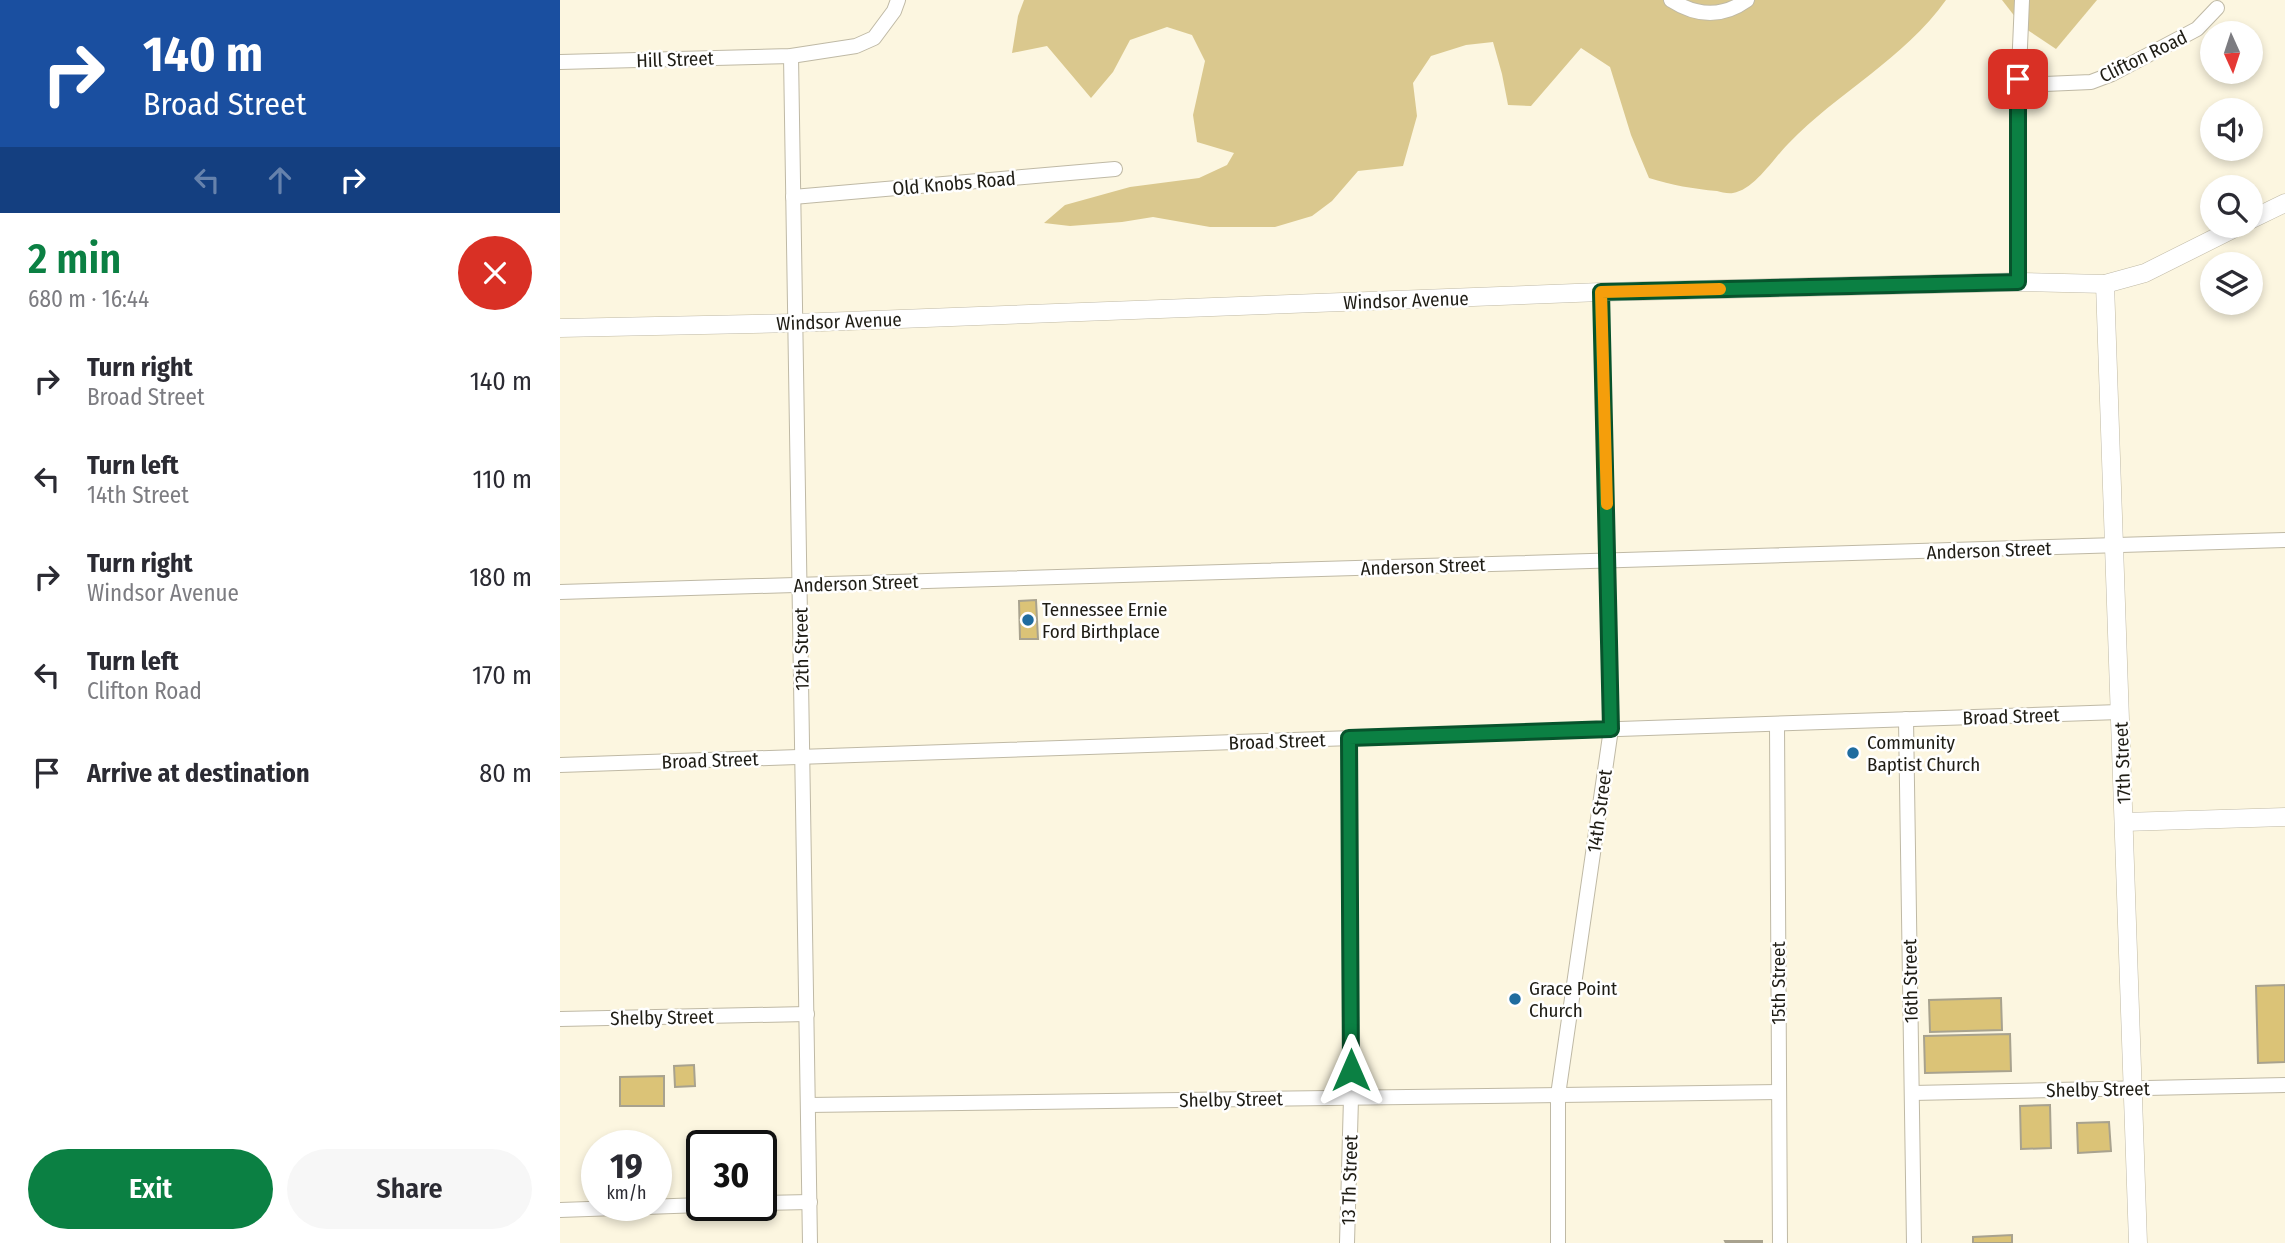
<!DOCTYPE html>
<html lang="en">
<head>
<meta charset="utf-8">
<style>
	:root { --surface:#fff; --page:#f7f7f7; --text:#2b2b33; --muted:#7c7c81; --accent:#0b8043 }
	body { margin:0; font-family:"Fira Sans Condensed",sans-serif; background:var(--page); color:var(--text); height:100vh; display:flex; flex-direction:column; font-size:26px; white-space:nowrap }
	* { box-sizing:border-box; margin:0 }
	p { font-size:23px; color:var(--muted) }
	.icon { flex:none; width:38px; height:38px; fill:none; stroke:currentColor; stroke-width:2; stroke-linecap:round; stroke-linejoin:round }
	.map { position:relative; flex:1; overflow:hidden }
	.side { display:flex; flex-direction:column; background:var(--surface); width:560px }
	.side>* { flex:none }
	.top-card { background:#1a4fa0; color:#fff; overflow:hidden }
	.needle { width:46px; rotate:177deg }
	.controls { position:absolute; left:1640px; top:21px; display:grid; gap:14px }
	.controls a { display:grid; place-items:center; width:63px; height:63px; border-radius:50%; background:var(--surface); box-shadow:0 4px 10px #0003; font-size:35px }
	.speed { position:absolute; left:21px; top:1130px; display:flex; gap:14px; font-size:35px; font-weight:700; text-align:center }
	.speed>* { display:grid; place-content:center; width:91px; height:91px; border-radius:50%; background:var(--surface); box-shadow:0 4px 10px #0003; line-height:1 }
	.speed small { font-size:18px; font-weight:400 }
	.speed .limit { border:4px solid #111; border-radius:10px; background:#fff; color:#111 }
	.pin { position:absolute; display:grid; place-items:center; width:60px; height:60px; color:#fff; margin:-30px; border-radius:14px; box-shadow:0 4px 10px #0006 }
	.me { position:absolute; width:77px; margin:-38px; rotate:0deg; stroke-linejoin:round; filter:drop-shadow(0 0 5px #0008) }
	.turn { display:flex; align-items:center; gap:24px; height:147px; padding:0 28px; font-size:32px }
	.turn .icon { width:91px; height:91px; stroke-width:2.5 }
	.turn b { display:block; font-size:49px; line-height:60px }
	.lanes { display:flex; align-items:center; height:66px; padding:0 28px; background:#0003; justify-content:center; gap:35px; direction:ltr }
	.lanes .off { opacity:.35 }
	.round { display:grid; place-items:center; flex:none; width:74px; height:74px; border-radius:37px; background:var(--page) }
	.head { display:flex; align-items:center; justify-content:space-between; height:119px; padding:0 28px }
	h1 { font-size:42px; font-weight:600; line-height:52px; color:var(--accent) }
	.primary-button { display:flex; gap:14px; margin-top:auto; padding:14px 28px }
	.primary-button a { flex:1; height:80px; border-radius:42px; background:var(--accent); color:#fff; font-size:28px; font-weight:600; line-height:80px; text-align:center }
	.primary-button a+a { background:var(--page); color:var(--text) }
	ul { padding:0; list-style:none }
	li { display:flex; align-items:center; gap:21px; height:98px; padding:0 28px }
	li div { flex:1 }
	li b { display:block; font-size:26px }
	li em { font-style:normal }
	main { display:flex; flex:1; min-height:0 }
	.map>svg:first-child { display:block }
	.green { fill:#dac88e }
	.building { fill:#dbc377; stroke:#a8a28e; stroke-width:2 }
	.lines { fill:none; stroke-linecap:round; stroke-linejoin:round }
	.minor-casing { stroke:#bfb9a5; stroke-width:16 }
	.tertiary-casing { stroke:#bfb9a5; stroke-width:19 }
	.minor { stroke:#fff; stroke-width:14 }
	.tertiary { stroke:#fff; stroke-width:18 }
	.route-casing { stroke:#07532c; stroke-width:18 }
	.route { stroke:#0b8043; stroke-width:12 }
	.slow { stroke:#f59e0b; stroke-width:12 }
	.poi-dot { fill:#1f6c9f; stroke:#fff; stroke-width:2.5 }
	.labels { text-anchor:middle; stroke-width:5; stroke-linejoin:round; paint-order:stroke }
	.street-label { font-size:19px; fill:#1f1d15; stroke:#fff }
	.poi-label { font-size:19px; fill:#1f1d15; stroke:#fff; text-anchor:start }
</style>
</head>
<body>
<main>
<section class="side">
<div class="top-card">
<div class="turn"><svg class="icon" aria-label="right" viewBox="0 0 24 24"><path d="M7 20v-9h11M14 6l5 5-5 5"/></svg><div><b>140 m</b>Broad Street</div></div>
<div class="lanes"><svg class="icon off" aria-label="left" viewBox="0 0 24 24"><path d="M17 20v-9H6M10 6l-5 5 5 5"/></svg><svg class="icon off" aria-label="ahead" viewBox="0 0 24 24"><path d="M12 20V5M6 11l6-6 6 6"/></svg><svg class="icon" aria-label="right" viewBox="0 0 24 24"><path d="M7 20v-9h11M14 6l5 5-5 5"/></svg></div>
</div>
<div class="head"><div><h1>2 min</h1><p>680 m · 16:44</p></div><a class="round" style="background:#d93025;color:#fff"><svg class="icon" aria-label="close" viewBox="0 0 24 24"><path d="M6 6l12 12M18 6L6 18"/></svg></a></div>
<ul>
<li><svg class="icon" aria-label="right" viewBox="0 0 24 24"><path d="M7 20v-9h11M14 6l5 5-5 5"/></svg><div><b>Turn right</b><p>Broad Street</p></div><em>140 m</em></li>
<li><svg class="icon" aria-label="left" viewBox="0 0 24 24"><path d="M17 20v-9H6M10 6l-5 5 5 5"/></svg><div><b>Turn left</b><p>14th Street</p></div><em>110 m</em></li>
<li><svg class="icon" aria-label="right" viewBox="0 0 24 24"><path d="M7 20v-9h11M14 6l5 5-5 5"/></svg><div><b>Turn right</b><p>Windsor Avenue</p></div><em>180 m</em></li>
<li><svg class="icon" aria-label="left" viewBox="0 0 24 24"><path d="M17 20v-9H6M10 6l-5 5 5 5"/></svg><div><b>Turn left</b><p>Clifton Road</p></div><em>170 m</em></li>
<li><svg class="icon" aria-label="arrive" viewBox="0 0 24 24"><path d="M6 21V4h12l-3 4 3 4H6"/></svg><div><b>Arrive at destination</b></div><em>80 m</em></li>
</ul>
<div class="primary-button"><a>Exit</a><a>Share</a></div>
</section>
<div class="map">
<svg width="1725" height="1243" viewBox="0 0 1725 1243">
	<rect width="100%" height="100%" fill="#fcf6e0"/>
	<g class="green">
		<path d="M464,0H1386C1344,59 1278,92 1228,144C1213,159 1194,190 1173,193C1168,194 1161,192 1157,191C1133,189 1112,185 1089,178L1071,135L1050,67L1021,48L971,106L948,105L942,74L933,42L906,45L871,56L853,83L857,116L843,166L798,171L772,201L752,216L715,227H650L593,217L562,222L510,226L484,223L505,205L570,187L639,178L667,165L674,153L637,142L633,115L645,61L632,35L607,27L570,40L553,72L531,98L487,46L452,53L458,16Z"/>
		<polygon points="1442,0 1537,0 1496,49 1463,27"/>
	</g>
	<g class="building">
		<polygon points="476,600 478,639 460,639 459,601"/>
		<polygon points="1725,985 1725,1062 1698,1063 1696,986"/>
		<polygon points="1441,998 1442,1030 1370,1032 1369,1000"/>
		<polygon points="1450,1034 1451,1071 1365,1073 1364,1036"/>
		<polygon points="134,1065 135,1086 115,1087 114,1066"/>
		<polygon points="104,1076 104,1106 60,1106 60,1077"/>
		<polygon points="1490,1105 1491,1148 1461,1149 1460,1106"/>
		<polygon points="1549,1122 1551,1151 1518,1153 1517,1123"/>
		<polygon points="1452,1235 1452,1243 1413,1243 1413,1237"/>
		<polygon points="1165,1241 1202,1241 1202,1243 1166,1243"/>
	</g>
	<g class="lines">
		<g class="minor-casing">
			<g id="minor">
				<path d="M1111,0C1136,16 1162,18 1187,0"/>
				<polyline points="231,56 250,1243"/>
				<polyline points="0,62 231,56 296,46 314,38 334,11 338,0"/>
				<polyline points="1459,79 1485,84 1531,82 1552,74 1637,29 1657,8"/>
				<polyline points="233,197 555,169"/>
				<polyline points="1458,282 1458,94 1462,0"/>
				<polyline points="0,592 1725,540"/>
				<polyline points="1346,719 1354,1243"/>
				<polyline points="1217,724 1220,1243"/>
				<polyline points="0,765 1559,712"/>
				<polyline points="0,1019 247,1014"/>
				<polyline points="1352,1093 1725,1085"/>
				<polyline points="248,1105 1219,1092"/>
				<polyline points="201,1203 250,1202"/>
				<polyline points="0,1210 142,1205"/>
				<polyline points="787,1243 791,1098 789,738"/>
				<polyline points="998,1243 998,1095 1051,729 1041,292"/>
			</g>
		</g>
		<g class="tertiary-casing">
			<g id="tertiary">
				<polyline points="1690,220 1725,203"/>
				<polyline points="1545,284 1578,1243"/>
				<polyline points="0,328 235,323 1041,292 1458,282 1545,284 1585,273 1679,226"/>
				<polyline points="1564,822 1725,817"/>
			</g>
		</g>
		<use href="#minor" class="minor"/>
		<use href="#tertiary" class="tertiary"/>
	</g>
	<g class="lines">
		<g class="route-casing">
			<polyline id="route" points="791,1070 789,738 1051,729 1041,292 1458,282 1458,79"/>
		</g>
		<use href="#route" class="route"/>
		<polyline class="slow" points="1047,504 1041,292 1160,289"/>
	</g>
	<g class="poi-dot">
		<circle cx="468" cy="620" r="7"/>
		<circle cx="1293" cy="753" r="7"/>
		<circle cx="955" cy="999" r="7"/>
	</g>
	<g class="labels">
		<g class="street-label">
			<text transform="translate(1583 56) rotate(-26)" y="7">Clifton Road</text>
			<text transform="translate(115 59) rotate(-2)" y="7">Hill Street</text>
			<text transform="translate(394 183) rotate(-5)" y="7">Old Knobs Road</text>
			<text transform="translate(846 300) rotate(-2)" y="7">Windsor Avenue</text>
			<text transform="translate(279 321) rotate(-2)" y="7">Windsor Avenue</text>
			<text transform="translate(1429 550) rotate(-2)" y="7">Anderson Street</text>
			<text transform="translate(863 566) rotate(-2)" y="7">Anderson Street</text>
			<text transform="translate(296 583) rotate(-2)" y="7">Anderson Street</text>
			<text transform="translate(241 649) rotate(-91)" y="7">12th Street</text>
			<text transform="translate(1451 716) rotate(-2)" y="7">Broad Street</text>
			<text transform="translate(717 741) rotate(-2)" y="7">Broad Street</text>
			<text transform="translate(150 760) rotate(-2)" y="7">Broad Street</text>
			<text transform="translate(1562 763) rotate(-92)" y="7">17th Street</text>
			<text transform="translate(1039 811) rotate(-82)" y="7">14th Street</text>
			<text transform="translate(1350 981) rotate(-91)" y="7">16th Street</text>
			<text transform="translate(1218 983) rotate(-90)" y="7">15th Street</text>
			<text transform="translate(102 1017) rotate(-1)" y="7">Shelby Street</text>
			<text transform="translate(1538 1089) rotate(-1)" y="7">Shelby Street</text>
			<text transform="translate(671 1099) rotate(-1)" y="7">Shelby Street</text>
			<text transform="translate(789 1180) rotate(-88)" y="7">13 Th Street</text>
		</g>
		<g class="poi-label">
			<text x="482" y="616">Tennessee Ernie<tspan x="482" dy="22">Ford Birthplace</tspan></text>
			<text x="1307" y="749">Community<tspan x="1307" dy="22">Baptist Church</tspan></text>
			<text x="969" y="995">Grace Point<tspan x="969" dy="22">Church</tspan></text>
		</g>
	</g>
</svg>
<div class="controls">
<a><svg class="needle" viewBox="-14 -14 28 28"><path d="M0-13l5 13h-10z" fill="#e53935"/><path d="M0 13l5-13h-10z" fill="#7c7c81"/></svg></a>
<a><svg class="icon" aria-label="sound" viewBox="0 0 24 24"><path d="M4 9h4l5-4v14l-5-4H4zM17 9q2 3 0 6"/></svg></a>
<a><svg class="icon" aria-label="search" viewBox="0 0 24 24"><circle cx="10" cy="10" r="6"/><path d="M15 15l6 6"/></svg></a>
<a><svg class="icon" aria-label="layers" viewBox="0 0 24 24"><path d="M12 4l9 5-9 5-9-5zM3 14l9 5 9-5"/></svg></a>
</div>
<div class="speed"><div>19<small>km/h</small></div><div class="limit">30</div></div>
<div class="pin" style="left:1458px;top:79px;background:#d93025"><svg class="icon" aria-label="arrive" viewBox="0 0 24 24"><path d="M6 21V4h12l-3 4 3 4H6"/></svg></div>
<svg class="me" style="left:791px;top:1070px" viewBox="-20 -20 40 40"><path d="M0-17L14 15 0 8-14 15z" fill="#0b8043" stroke="#fff" stroke-width="4"/></svg>
</div>
</main>
</body>
</html>
